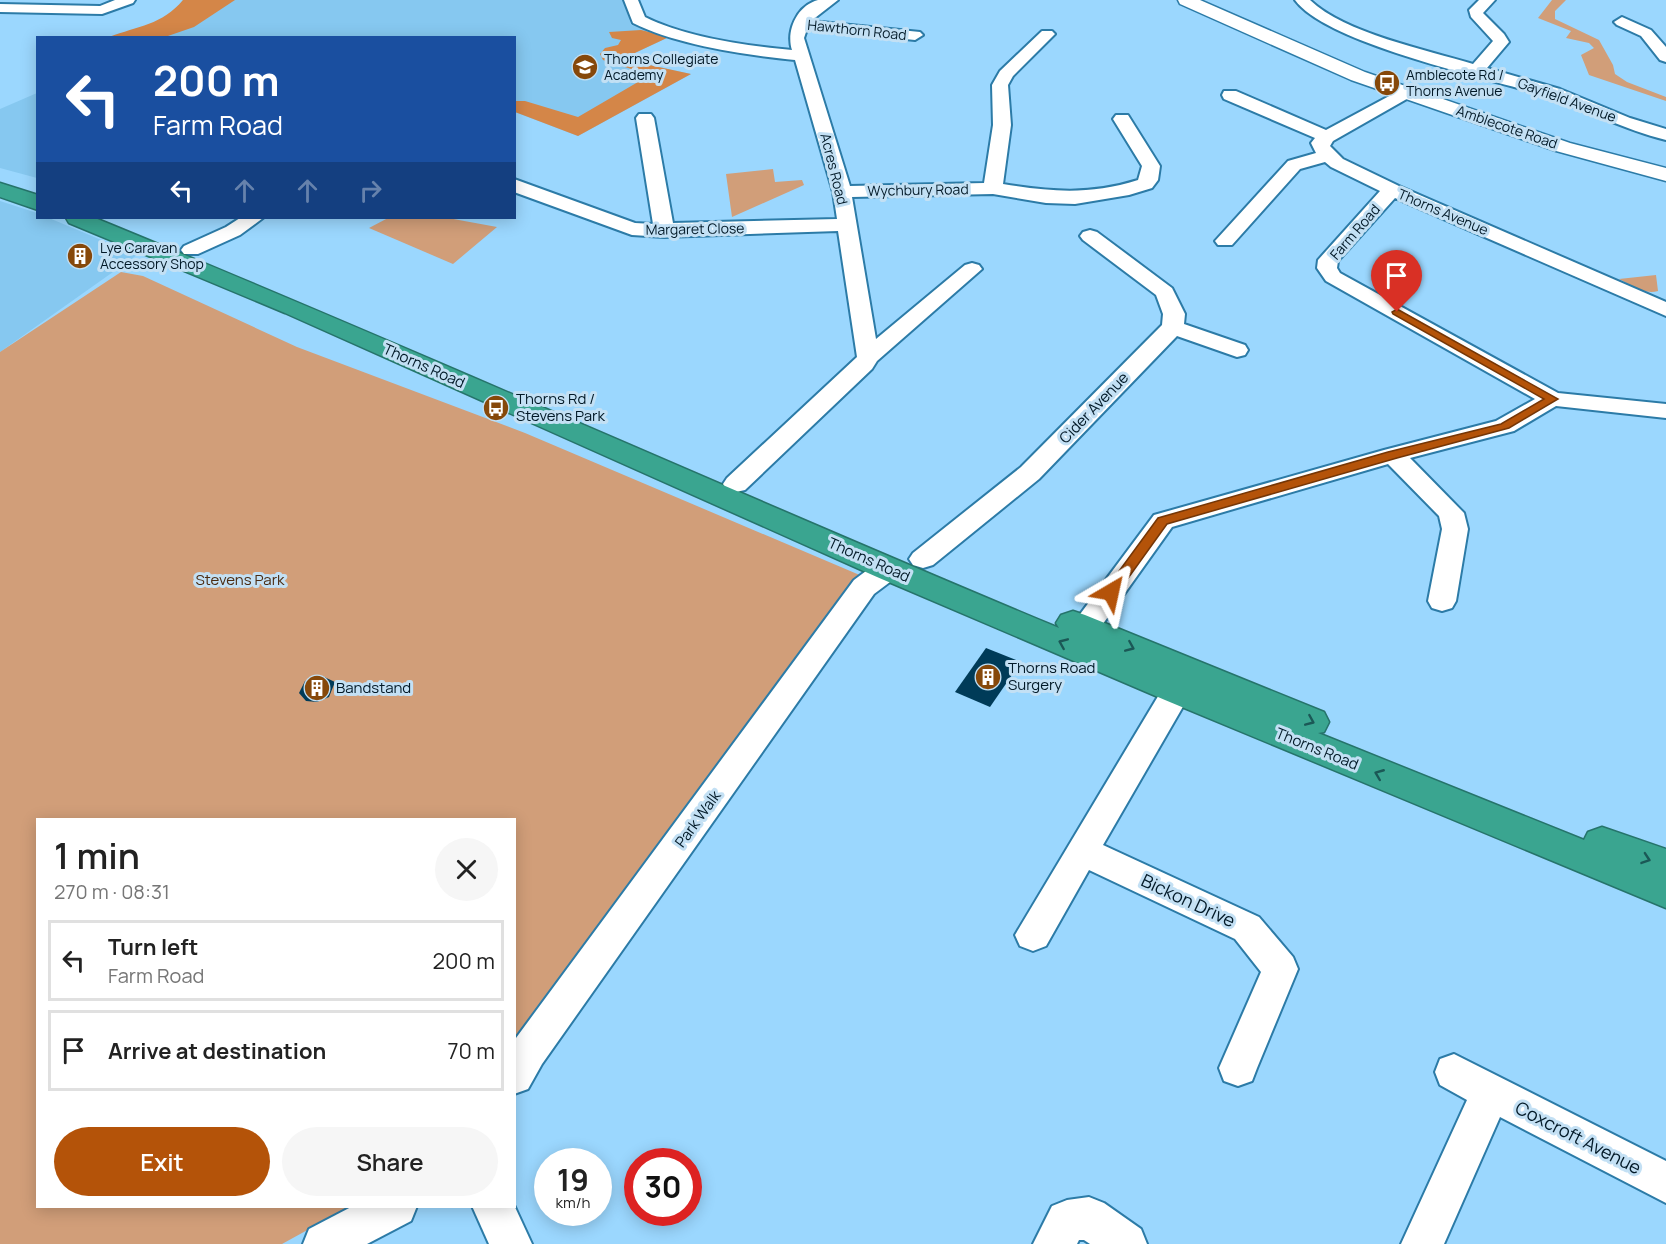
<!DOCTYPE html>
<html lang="en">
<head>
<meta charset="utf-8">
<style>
	:root { --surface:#fff; --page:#f6f6f6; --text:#222; --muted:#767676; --line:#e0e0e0; --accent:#b45309 }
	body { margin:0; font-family:Manrope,sans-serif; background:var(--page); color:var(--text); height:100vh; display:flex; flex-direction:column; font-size:22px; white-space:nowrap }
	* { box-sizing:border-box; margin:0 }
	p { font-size:20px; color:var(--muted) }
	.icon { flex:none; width:33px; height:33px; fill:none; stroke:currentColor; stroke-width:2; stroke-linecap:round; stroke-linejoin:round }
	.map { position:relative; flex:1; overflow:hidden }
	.panel { position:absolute; left:36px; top:818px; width:480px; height:390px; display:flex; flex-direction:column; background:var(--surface); border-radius:0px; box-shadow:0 3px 15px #0003 }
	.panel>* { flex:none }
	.guide { position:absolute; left:36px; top:36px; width:480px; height:183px; border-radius:0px; box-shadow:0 3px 15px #0003; background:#1a4fa0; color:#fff; overflow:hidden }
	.speed { position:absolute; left:534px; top:1148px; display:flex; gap:12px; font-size:30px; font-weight:700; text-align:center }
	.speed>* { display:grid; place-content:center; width:78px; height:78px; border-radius:50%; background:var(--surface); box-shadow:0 3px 15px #0003; line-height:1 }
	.speed small { font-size:15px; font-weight:400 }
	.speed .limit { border:9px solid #d22; background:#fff; color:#111 }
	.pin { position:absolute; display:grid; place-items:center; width:51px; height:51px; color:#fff; margin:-62px -26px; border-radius:50% 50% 50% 0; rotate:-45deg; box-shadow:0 0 6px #0007 }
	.pin .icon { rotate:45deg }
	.me { position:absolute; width:66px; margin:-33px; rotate:36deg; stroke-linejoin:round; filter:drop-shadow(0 0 4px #0008) }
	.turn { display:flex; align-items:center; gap:21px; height:126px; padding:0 18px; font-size:27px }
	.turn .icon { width:78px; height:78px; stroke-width:2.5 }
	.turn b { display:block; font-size:42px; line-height:51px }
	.lanes { display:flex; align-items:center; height:57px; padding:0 18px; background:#0003; justify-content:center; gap:30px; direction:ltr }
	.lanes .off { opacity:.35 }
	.round { display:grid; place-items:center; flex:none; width:63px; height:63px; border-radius:32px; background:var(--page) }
	.head { display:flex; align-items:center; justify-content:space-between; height:102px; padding:0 18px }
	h1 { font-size:36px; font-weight:600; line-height:45px }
	.primary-button { display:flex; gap:12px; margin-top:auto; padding:12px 18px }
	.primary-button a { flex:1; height:69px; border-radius:36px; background:var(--accent); color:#fff; font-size:24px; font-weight:600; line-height:69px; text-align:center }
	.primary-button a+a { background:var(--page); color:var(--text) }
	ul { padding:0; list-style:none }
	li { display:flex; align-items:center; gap:18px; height:81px; margin:0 12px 9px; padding:0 6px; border:3px solid var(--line); border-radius:0px }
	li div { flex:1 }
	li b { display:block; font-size:22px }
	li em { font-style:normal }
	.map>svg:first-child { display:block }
	.built { fill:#86c8f0 }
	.green { fill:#d19e79 }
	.forest { fill:#d48648 }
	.building { fill:#003b58 }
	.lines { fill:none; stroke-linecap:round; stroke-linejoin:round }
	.street-casing { stroke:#2c7ba7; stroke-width:4 }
	.secondary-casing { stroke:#2c7ba7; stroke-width:3 }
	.highway-casing { stroke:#26746b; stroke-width:3 }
	.street { fill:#fff; fill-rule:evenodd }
	.secondary { fill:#fff; fill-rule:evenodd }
	.highway { fill:#3aa590; fill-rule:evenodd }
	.oneway { stroke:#1b5856 }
	.route { fill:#b45309; stroke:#753606; stroke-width:1.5 }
	.labels { text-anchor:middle; stroke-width:6; stroke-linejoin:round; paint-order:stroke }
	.far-street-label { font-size:14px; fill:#021927; stroke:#c3e0f4 }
	.far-poi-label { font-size:14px; fill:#021927; stroke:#c3e0f4; text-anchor:start }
	.street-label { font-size:15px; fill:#021927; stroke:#c3e0f4 }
	.poi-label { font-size:15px; fill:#021927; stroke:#c3e0f4; text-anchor:start }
	.park-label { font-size:15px; fill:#4b2b11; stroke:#c3e0f4 }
	.near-street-label { font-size:18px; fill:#021927; stroke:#c3e0f4 }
</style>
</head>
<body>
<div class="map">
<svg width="1666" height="1244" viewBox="0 0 1666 1244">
	<rect width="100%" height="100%" fill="#9bd7fe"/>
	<g class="built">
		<polygon points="183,0 624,0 631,25 669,37 622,59 691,74 578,136 515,112 514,38 109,38 159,21 172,13"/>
		<polygon points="37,93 37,178 0,168 0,109"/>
		<polygon points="0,201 37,213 38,218 49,218 137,255 0,352"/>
	</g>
	<g class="green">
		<polygon points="1552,0 1566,0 1555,11 1555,19 1599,40 1613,65 1615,74 1627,82 1666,97 1666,101 1589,75 1581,55 1594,48 1589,43 1566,38 1571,31 1538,18"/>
		<polygon points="773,169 775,182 802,180 804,185 732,217 726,174"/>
		<polygon points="388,218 448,218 497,227 453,264 369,228"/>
		<polygon points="121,272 143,276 297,347 525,433 862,576 515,1056 514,819 38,819 38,1206 351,1206 282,1244 0,1244 0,352"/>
		<path d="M1656,275L1658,291C1644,295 1632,285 1619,279Z"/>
	</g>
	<g class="forest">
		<path d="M183,0H235L194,27L165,37H109C138,26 162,25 183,0Z"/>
		<polygon points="641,30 669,37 622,59 691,74 578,136 515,112 515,101 525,101 578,117 650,75 603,60 600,54 605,48 618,45 621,40 612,38 609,32"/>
	</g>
	<g class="building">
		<polygon points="986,648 1021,662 990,707 955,692"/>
		<polygon points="322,676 335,682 329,697 317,702 306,701 299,693 305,681"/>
	</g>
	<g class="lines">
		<g class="street-casing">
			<g id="street">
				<polygon points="115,0 135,0 133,3 102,14 0,12 0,4 100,6"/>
				<path d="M624,0H638L645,17C685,37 747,46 792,50C786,32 796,6 818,0C824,0 832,0 838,0L811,21L920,32L923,35L915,40L807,29L804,38L850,186L984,183L993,125L992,85L1000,71L1042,31H1052L1055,34L1013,76L1008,85L1011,125L1003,184C1052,192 1090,195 1138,180L1142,166L1113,119L1116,115H1128L1160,166L1158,180L1152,188L1129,195L1075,204L1046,203L993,194L852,197L876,339L965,265L972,263L979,265L982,269L877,361L872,369L745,490L736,492L727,490L723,484L727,478L857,357L838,231L664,237L632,235L514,192V179L635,223L653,224L636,118L639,114H651L654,118L673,223L837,219L833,192L795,60C745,55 677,45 633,23Z"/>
				<path d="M1295,0H1310C1344,33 1427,50 1473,64L1493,41L1471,17L1469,10L1479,0H1495L1483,13L1504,34L1509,42L1487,68L1560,89L1630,118L1666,129V140C1624,130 1586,109 1545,96C1489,78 1327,44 1295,0Z"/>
				<polygon points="1622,17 1651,30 1666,47 1666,62 1660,60 1641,36 1617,25 1614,22"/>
				<polygon points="1406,87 1412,88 1414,92 1412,96 1333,141 1330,146 1343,159 1399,186 1666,302 1666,316 1395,198 1338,261 1337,268 1340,273 1558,393 1666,404 1666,418 1556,406 1514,431 1410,458 1464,513 1468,529 1456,601 1452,608 1442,611 1432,608 1428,601 1442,529 1439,516 1388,464 1172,527 1095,635 1085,638 1075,635 1071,628 1075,621 1154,515 1384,450 1496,421 1535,399 1326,281 1317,268 1318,260 1380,191 1331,167 1325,162 1300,169 1232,245 1218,245 1215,241 1288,161 1316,153 1311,143 1315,138 1224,99 1222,95 1224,91 1236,91 1326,130"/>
				<polygon points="240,218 263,218 240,235 198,254 184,254 181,250 184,246 226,227"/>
				<polygon points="1090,230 1097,232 1172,288 1185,314 1184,324 1245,345 1248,350 1245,355 1237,357 1177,336 1039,479 933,565 923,568 913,565 909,559 913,553 1021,467 1162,325 1163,314 1156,295 1083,240 1080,236 1083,232"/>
				<polygon points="888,560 898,562 902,569 898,576 874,594 542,1064 528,1089 514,1094 516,1038 854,580 878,562"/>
				<polygon points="1177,680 1188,683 1192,691 1103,845 1259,917 1293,957 1298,969 1257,1068 1252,1081 1238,1086 1224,1081 1219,1068 1261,972 1235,939 1089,870 1046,946 1033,951 1020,946 1015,935 1166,683"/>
				<polygon points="1454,1054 1666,1161 1666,1203 1500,1117 1444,1244 1401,1244 1467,1100 1440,1085 1435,1072 1440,1059"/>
				<polygon points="1089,1197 1104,1203 1141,1229 1147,1244 1090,1244 1084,1240 1079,1240 1077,1244 1033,1244 1052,1206 1067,1200"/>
				<polygon points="514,1205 532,1244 489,1244 472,1206"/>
				<polygon points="353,1206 417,1206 411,1221 367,1244 303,1244 309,1229"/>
			</g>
		</g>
		<g class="secondary-casing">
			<polygon id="secondary" points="1178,0 1200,0 1365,72 1570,143 1666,168 1666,181 1556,151 1351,80 1180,4"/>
		</g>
		<g class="highway-casing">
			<g id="highway">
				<polygon points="0,183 38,195 38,210 0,197"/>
				<path d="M66,218H95C418,350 737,494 1059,628L1056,623L1061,615L1073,611L1085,615L1324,712L1329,722L1324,732L1318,733L1584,840L1588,832L1602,827L1666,849V908L1165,700L877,577L285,313L69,223Z"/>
			</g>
		</g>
		<use href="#street" class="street"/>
		<use href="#secondary" class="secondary"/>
		<use href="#highway" class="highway"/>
	</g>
	<defs><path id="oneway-chevron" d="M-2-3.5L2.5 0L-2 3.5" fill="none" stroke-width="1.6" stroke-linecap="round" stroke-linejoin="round" transform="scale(1.5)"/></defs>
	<g class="oneway">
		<use href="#oneway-chevron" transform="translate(1063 643) rotate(-157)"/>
		<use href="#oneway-chevron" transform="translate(1130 647) rotate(23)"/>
		<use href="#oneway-chevron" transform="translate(1310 721) rotate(23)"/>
		<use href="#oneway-chevron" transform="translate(1379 774) rotate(-158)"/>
		<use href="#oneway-chevron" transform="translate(1646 859) rotate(19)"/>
	</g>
	<polygon class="route" points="1397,309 1558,399 1509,428 1397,458 1167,524 1116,595 1106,595 1104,592 1106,589 1158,518 1388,452 1501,424 1544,399 1393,314 1392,312"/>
	<defs>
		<g id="school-disc" transform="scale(1.35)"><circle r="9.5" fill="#86480a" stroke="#c3e0f4"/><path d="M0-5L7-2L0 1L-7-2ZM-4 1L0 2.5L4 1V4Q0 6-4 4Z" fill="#fff"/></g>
		<g id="bus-disc" transform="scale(1.35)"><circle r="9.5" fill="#86480a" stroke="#c3e0f4"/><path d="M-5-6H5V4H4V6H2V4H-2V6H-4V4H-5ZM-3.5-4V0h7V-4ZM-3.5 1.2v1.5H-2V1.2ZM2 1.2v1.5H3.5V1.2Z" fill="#fff"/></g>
		<g id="building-disc" transform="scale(1.35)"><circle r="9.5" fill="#86480a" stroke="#c3e0f4"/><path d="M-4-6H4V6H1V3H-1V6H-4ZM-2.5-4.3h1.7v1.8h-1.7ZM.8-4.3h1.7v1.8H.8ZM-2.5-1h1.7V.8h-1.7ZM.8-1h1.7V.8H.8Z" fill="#fff"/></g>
	</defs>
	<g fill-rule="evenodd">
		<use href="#school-disc" x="585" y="67"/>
		<use href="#bus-disc" x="1387" y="83"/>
		<use href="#building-disc" x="80" y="256"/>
		<use href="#bus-disc" x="496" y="408"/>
		<use href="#building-disc" x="988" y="677"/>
		<use href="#building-disc" x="317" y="688"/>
	</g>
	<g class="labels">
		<g class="far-street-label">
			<text transform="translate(857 30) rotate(6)" y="5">Hawthorn Road</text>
			<text transform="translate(1567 100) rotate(20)" y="5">Gayfield Avenue</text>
			<text transform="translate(1507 127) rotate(19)" y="5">Amblecote Road</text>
			<text transform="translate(834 169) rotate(76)" y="5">Acres Road</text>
			<text transform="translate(918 190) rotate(-1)" y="5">Wychbury Road</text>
			<text transform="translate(1443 212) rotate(23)" y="5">Thorns Avenue</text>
			<text transform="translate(695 229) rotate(-1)" y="5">Margaret Close</text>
			<text transform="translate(1355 232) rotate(-49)" y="5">Farm Road</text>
		</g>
		<g class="far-poi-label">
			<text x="604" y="64">Thorns Collegiate<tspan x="604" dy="16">Academy</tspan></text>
			<text x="1406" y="80">Amblecote Rd /<tspan x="1406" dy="16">Thorns Avenue</tspan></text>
			<text x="100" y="253">Lye Caravan<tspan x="100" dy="16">Accessory Shop</tspan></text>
		</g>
		<g class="street-label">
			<text transform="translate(424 366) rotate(24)" y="5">Thorns Road</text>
			<text transform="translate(1094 408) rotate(-46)" y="5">Cider Avenue</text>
			<text transform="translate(869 560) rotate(24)" y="5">Thorns Road</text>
			<text transform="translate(1317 749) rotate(22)" y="5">Thorns Road</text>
			<text transform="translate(698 819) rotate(-54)" y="5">Park Walk</text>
		</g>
		<g class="poi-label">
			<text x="516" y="404">Thorns Rd /<tspan x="516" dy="17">Stevens Park</tspan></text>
			<text x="1008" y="673">Thorns Road<tspan x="1008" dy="17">Surgery</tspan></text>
			<text x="336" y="693">Bandstand</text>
		</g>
		<g class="park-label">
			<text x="240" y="585">Stevens Park</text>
		</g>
		<g class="near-street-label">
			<text transform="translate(1188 901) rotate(25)" y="6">Bickon Drive</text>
			<text transform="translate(1578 1138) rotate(27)" y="6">Coxcroft Avenue</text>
		</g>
	</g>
</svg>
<div class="speed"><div>19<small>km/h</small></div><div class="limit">30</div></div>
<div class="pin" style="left:1397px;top:312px;background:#d93025"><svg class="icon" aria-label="arrive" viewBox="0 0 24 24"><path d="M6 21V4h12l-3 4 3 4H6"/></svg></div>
<svg class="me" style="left:1111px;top:592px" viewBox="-20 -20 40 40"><path d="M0-17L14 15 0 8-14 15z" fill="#b45309" stroke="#fff" stroke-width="4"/></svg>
<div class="guide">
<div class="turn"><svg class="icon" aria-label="left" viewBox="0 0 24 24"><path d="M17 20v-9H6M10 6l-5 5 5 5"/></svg><div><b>200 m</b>Farm Road</div></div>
<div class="lanes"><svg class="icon" aria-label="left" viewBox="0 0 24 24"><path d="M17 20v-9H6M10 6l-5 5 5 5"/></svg><svg class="icon off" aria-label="ahead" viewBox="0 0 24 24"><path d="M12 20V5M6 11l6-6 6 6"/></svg><svg class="icon off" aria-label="ahead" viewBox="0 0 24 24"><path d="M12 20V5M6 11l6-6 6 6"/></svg><svg class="icon off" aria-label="right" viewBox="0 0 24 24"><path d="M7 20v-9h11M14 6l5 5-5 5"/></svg></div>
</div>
<section class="panel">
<div class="head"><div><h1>1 min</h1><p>270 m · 08:31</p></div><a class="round"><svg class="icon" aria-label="close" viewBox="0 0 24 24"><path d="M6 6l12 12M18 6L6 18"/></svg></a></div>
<ul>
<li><svg class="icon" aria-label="left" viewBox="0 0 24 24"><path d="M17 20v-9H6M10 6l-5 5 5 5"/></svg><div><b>Turn left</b><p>Farm Road</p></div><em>200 m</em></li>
<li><svg class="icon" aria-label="arrive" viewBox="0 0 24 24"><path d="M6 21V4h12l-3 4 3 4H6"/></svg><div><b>Arrive at destination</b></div><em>70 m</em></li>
</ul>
<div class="primary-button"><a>Exit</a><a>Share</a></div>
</section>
</div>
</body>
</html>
